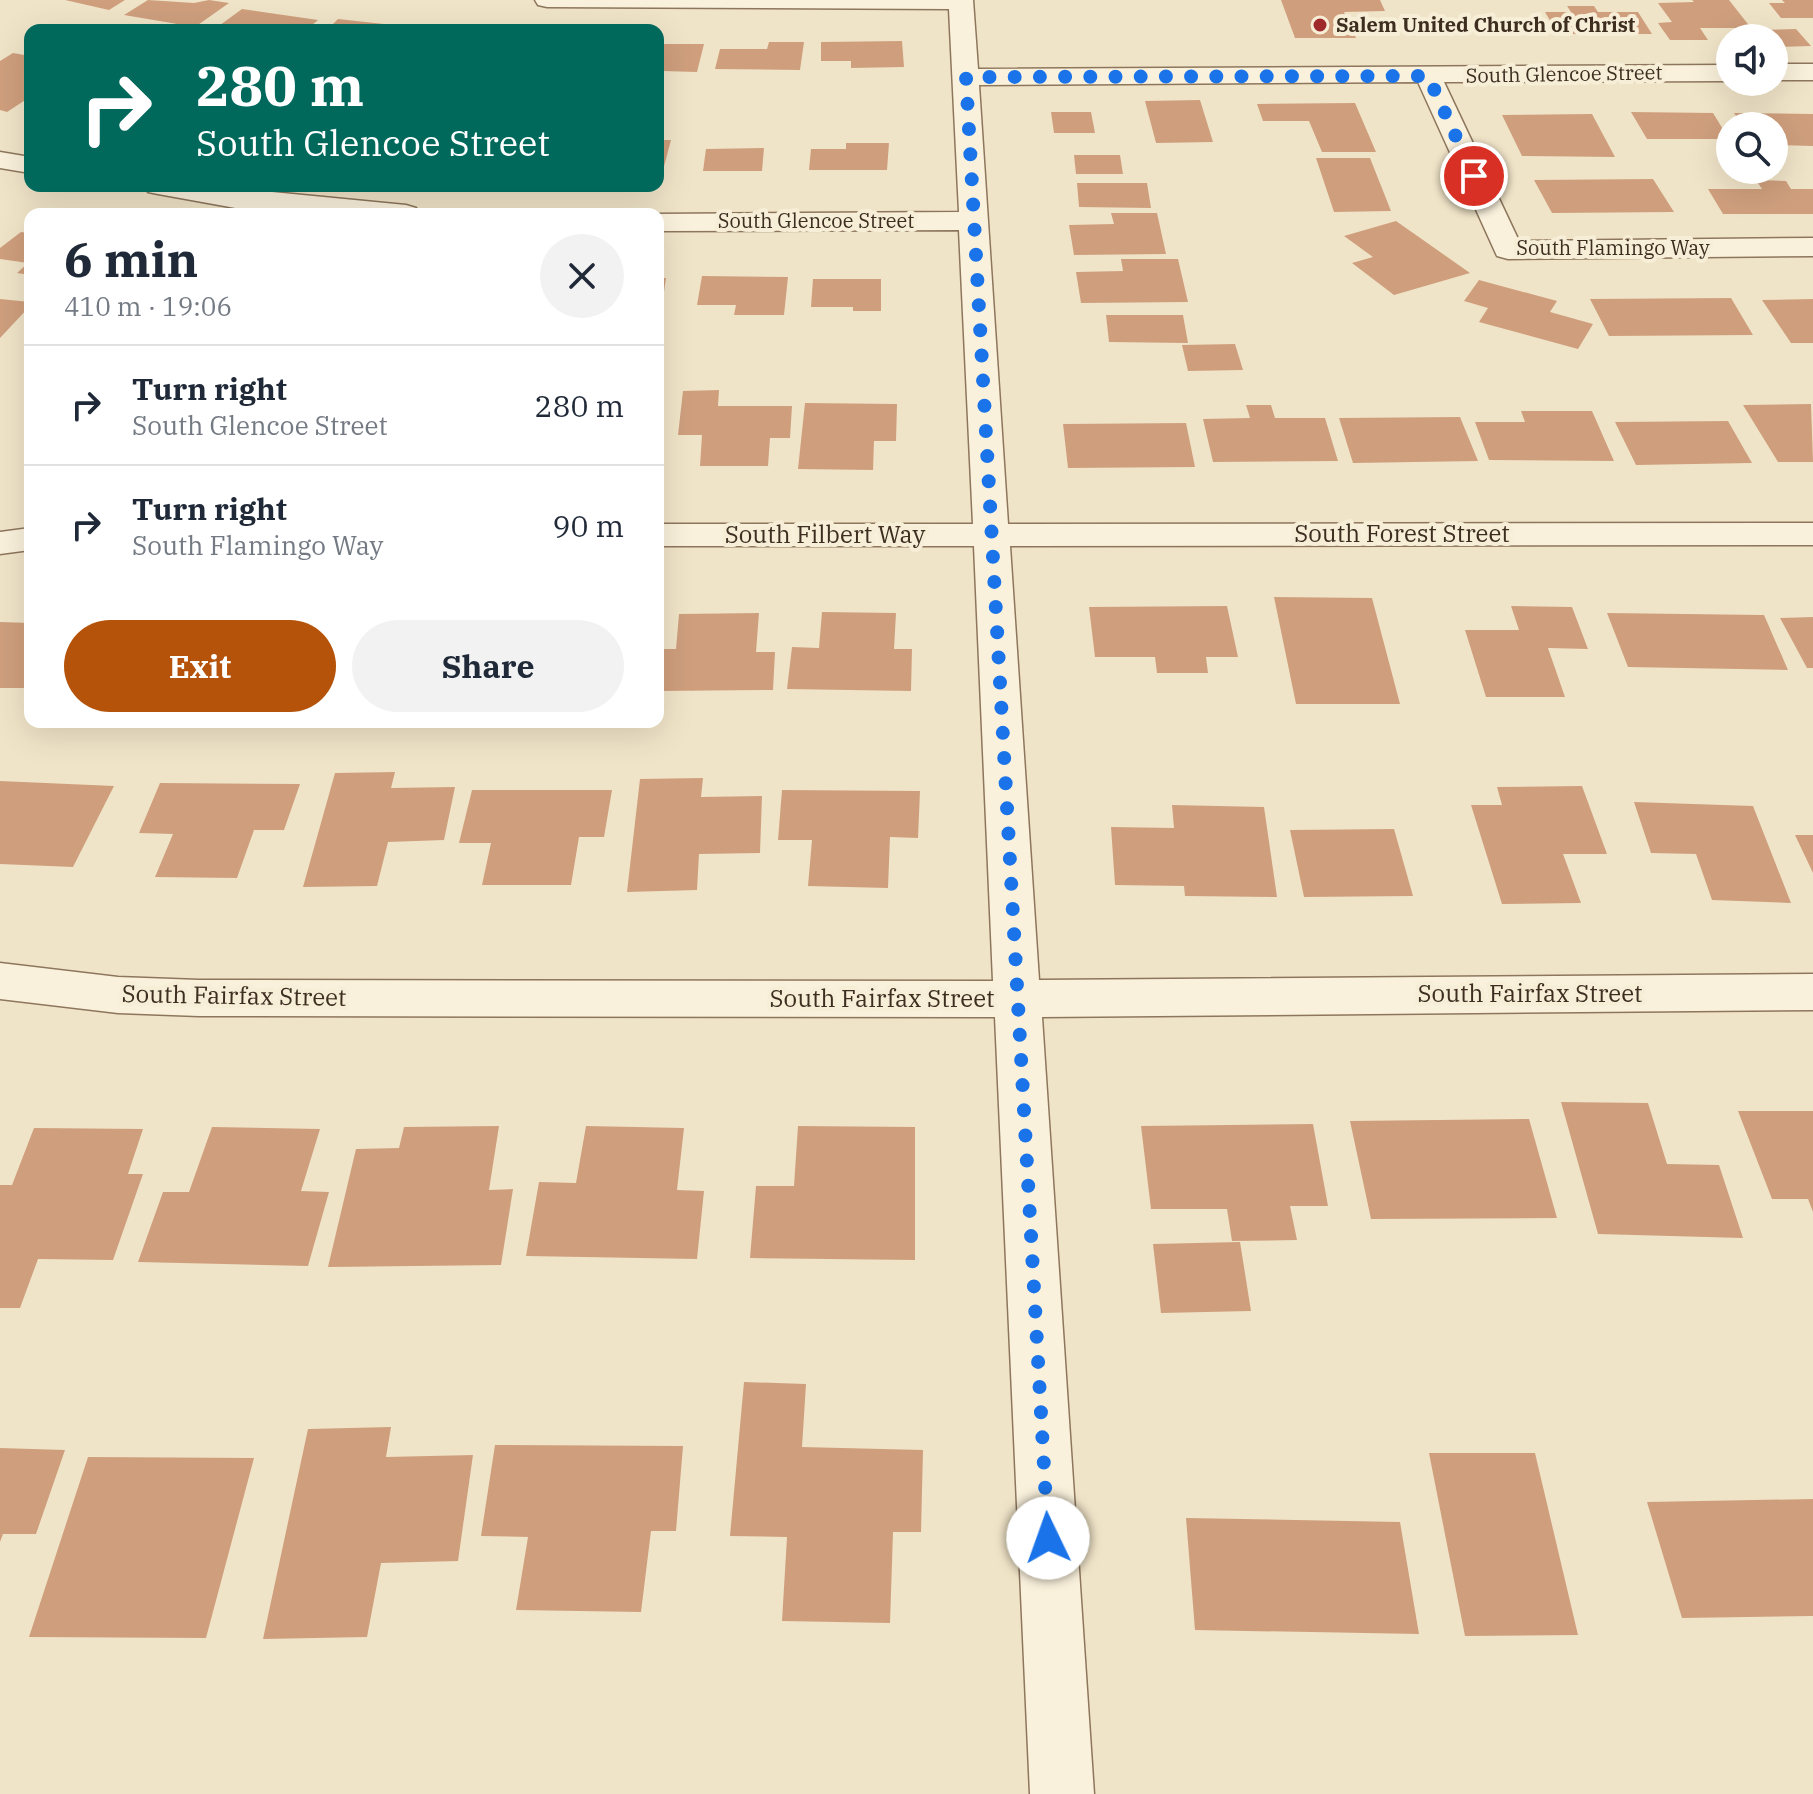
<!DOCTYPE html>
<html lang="en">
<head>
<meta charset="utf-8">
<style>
	:root { --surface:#fff; --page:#f2f2f3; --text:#1f2937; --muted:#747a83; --line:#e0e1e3; --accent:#b45309 }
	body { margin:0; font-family:"IBM Plex Serif",serif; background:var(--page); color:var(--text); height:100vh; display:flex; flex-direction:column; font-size:30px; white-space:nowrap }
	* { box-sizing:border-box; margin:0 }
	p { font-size:26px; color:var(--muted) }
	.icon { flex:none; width:44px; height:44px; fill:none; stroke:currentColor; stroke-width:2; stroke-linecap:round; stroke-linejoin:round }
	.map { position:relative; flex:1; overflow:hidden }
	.sheet { position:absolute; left:24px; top:208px; width:640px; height:520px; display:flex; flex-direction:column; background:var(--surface); border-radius:16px; box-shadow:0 8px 32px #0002 }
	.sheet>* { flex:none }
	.guide { position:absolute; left:24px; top:24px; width:640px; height:168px; border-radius:16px; box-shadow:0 8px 32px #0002; background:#00695c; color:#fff; overflow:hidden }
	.tools { position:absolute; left:1716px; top:24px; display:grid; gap:16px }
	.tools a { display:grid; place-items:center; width:72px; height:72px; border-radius:50%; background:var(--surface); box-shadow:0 8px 32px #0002; font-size:40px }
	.pin { position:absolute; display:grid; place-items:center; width:68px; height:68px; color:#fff; margin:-34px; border:4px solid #fff; border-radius:50%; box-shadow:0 2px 8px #0007 }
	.me { position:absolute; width:88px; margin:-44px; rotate:357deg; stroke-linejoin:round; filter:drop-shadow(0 0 6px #0008) }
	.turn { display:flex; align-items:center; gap:28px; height:168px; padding:0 40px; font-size:36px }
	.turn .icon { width:104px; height:104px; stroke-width:2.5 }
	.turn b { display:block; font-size:56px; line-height:68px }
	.round { display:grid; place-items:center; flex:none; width:84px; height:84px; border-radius:42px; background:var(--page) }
	.head { display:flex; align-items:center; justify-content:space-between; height:136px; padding:0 40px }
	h1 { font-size:48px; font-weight:700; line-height:60px }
	.action { display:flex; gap:16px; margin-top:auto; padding:16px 40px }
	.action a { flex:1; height:92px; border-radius:48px; background:var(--accent); color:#fff; font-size:32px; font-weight:700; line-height:92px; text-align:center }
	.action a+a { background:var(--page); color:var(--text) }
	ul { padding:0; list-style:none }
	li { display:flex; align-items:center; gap:24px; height:120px; padding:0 40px; border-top:2px solid var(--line) }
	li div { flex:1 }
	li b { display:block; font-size:30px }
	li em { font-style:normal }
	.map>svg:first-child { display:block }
	.building { fill:#cf9f7d }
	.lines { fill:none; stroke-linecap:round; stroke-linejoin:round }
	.minor-casing { stroke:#8d765c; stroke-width:3 }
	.minor { fill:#faf1dc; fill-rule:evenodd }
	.route { stroke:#1a73e8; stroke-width:14; stroke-dasharray:0 25.2 }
	.poi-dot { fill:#9e2a2b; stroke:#f7eed8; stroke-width:3 }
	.labels { text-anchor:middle; stroke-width:8; stroke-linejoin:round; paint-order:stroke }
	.far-poi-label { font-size:20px; font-weight:bold; fill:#3d2e20; stroke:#f7eed8; text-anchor:start }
	.far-street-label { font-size:20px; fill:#3d2e20; stroke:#f7eed8 }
	.street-label { font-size:24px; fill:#3d2e20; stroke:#f7eed8 }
</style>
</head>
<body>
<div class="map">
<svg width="1813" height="1794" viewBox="0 0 1813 1794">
	<rect width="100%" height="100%" fill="#f0e4c8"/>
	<g class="building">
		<polygon points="65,0 125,0 109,10"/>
		<polygon points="148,0 194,3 209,0 229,3 195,27 124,15"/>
		<polygon points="1281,0 1380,0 1385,11 1344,12 1356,38 1295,38"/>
		<polygon points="1692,0 1729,0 1751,28 1700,28 1708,40 1670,40 1658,23 1672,22 1658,3 1694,2"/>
		<polygon points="1782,0 1813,0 1813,18 1781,18 1769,3 1785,3"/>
		<polygon points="1567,6 1594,6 1598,12 1638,12 1652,34 1558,34 1545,12 1571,12"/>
		<polygon points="242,9 318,20 306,30 216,28"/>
		<polygon points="338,19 402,26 398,30 327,30"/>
		<polygon points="1796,29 1811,46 1774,47 1774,38 1766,38 1759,30"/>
		<polygon points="902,41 904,67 851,68 851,61 821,61 821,42"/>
		<polygon points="769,42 804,42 800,70 715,69 720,49 767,49"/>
		<polygon points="658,44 704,44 697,72 662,71 664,63 658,63"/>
		<polygon points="13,53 30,56 30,97 7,112 0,110 0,61"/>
		<polygon points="1200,100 1213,142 1156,143 1145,101"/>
		<polygon points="1355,103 1376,152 1322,152 1309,121 1263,121 1257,104"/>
		<polygon points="1051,112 1091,112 1095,133 1054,133"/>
		<polygon points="1631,112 1713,113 1729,139 1647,139"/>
		<polygon points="1734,113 1813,114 1813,146 1774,145 1774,126 1743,126"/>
		<polygon points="1592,114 1615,157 1522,156 1502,115"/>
		<polygon points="658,140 671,140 662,174 658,174"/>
		<polygon points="846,143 889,143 887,170 809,170 811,149 846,149"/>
		<polygon points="764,148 762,171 703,171 706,149"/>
		<polygon points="1074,155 1120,155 1123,174 1076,174"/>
		<polygon points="1316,158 1370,158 1391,211 1334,212"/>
		<polygon points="1653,179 1674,212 1552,213 1534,180"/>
		<polygon points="1756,180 1786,181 1791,189 1813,189 1813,214 1723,214 1708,189 1762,189"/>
		<polygon points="1077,183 1147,183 1151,208 1079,207"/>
		<polygon points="1111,213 1157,213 1166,254 1074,255 1069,225 1114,224"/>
		<polygon points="1396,221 1470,273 1394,295 1352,263 1373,257 1344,236"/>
		<polygon points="21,232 30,233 30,275 17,273 28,263 0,259 0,248"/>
		<polygon points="1121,259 1178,259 1188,302 1081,303 1076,272 1123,271"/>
		<polygon points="702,276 788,277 784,315 734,315 736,305 697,305"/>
		<polygon points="658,278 666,278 662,305 658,305"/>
		<polygon points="813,279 881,279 881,311 853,311 853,307 811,307"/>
		<polygon points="1479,280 1557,301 1550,312 1593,324 1578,349 1479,322 1488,308 1464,301"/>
		<polygon points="1731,298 1753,335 1609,336 1590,299"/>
		<polygon points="0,299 30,302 30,306 0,338"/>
		<polygon points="1813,299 1813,343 1791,343 1762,300"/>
		<polygon points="1106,315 1183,315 1188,343 1109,342"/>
		<polygon points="1235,344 1243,370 1188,371 1182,345"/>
		<polygon points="719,390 718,406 792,406 790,438 770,438 768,466 700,466 702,435 678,435 683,391"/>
		<polygon points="805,403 897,404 896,441 874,441 873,470 798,469"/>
		<polygon points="1811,404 1813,462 1778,462 1743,405"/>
		<polygon points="1246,405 1271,405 1275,418 1325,418 1338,461 1213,462 1203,419 1250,418"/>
		<polygon points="1521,411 1592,411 1614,461 1489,460 1475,422 1525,422"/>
		<polygon points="1460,417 1478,461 1353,463 1339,418"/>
		<polygon points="1728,421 1752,463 1636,465 1615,422"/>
		<polygon points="1186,423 1195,467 1068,468 1063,424"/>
		<polygon points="1274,597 1372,598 1400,704 1296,704"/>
		<polygon points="1227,606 1238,657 1206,657 1208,673 1157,673 1155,657 1095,657 1089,607"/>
		<polygon points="1511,606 1572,607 1588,649 1548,648 1565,697 1486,697 1465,630 1519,630"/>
		<polygon points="822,612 896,613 894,649 912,649 911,691 787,689 792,647 819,648"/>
		<polygon points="759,613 756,652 775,652 773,690 658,691 658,649 676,649 679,614"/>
		<polygon points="1607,613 1764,615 1788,670 1628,667"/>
		<polygon points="1813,617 1813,668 1807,668 1780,618"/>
		<polygon points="0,622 30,623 30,688 0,688"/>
		<polygon points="395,772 391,788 455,787 444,840 388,842 377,886 303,887 335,773"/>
		<polygon points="703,778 701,797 762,796 760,853 699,854 697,890 627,892 640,779"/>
		<polygon points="0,781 114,786 73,867 0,864"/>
		<polygon points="160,783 300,784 284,830 254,830 237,878 155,877 173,834 139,833"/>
		<polygon points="1582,786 1607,854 1563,854 1581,903 1502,904 1471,805 1502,805 1497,787"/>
		<polygon points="472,790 612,790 604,837 579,837 571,885 482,885 491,843 459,843"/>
		<polygon points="782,790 920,791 918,838 890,837 888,888 808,886 812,840 778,840"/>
		<polygon points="1634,802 1753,806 1791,903 1712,900 1696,854 1651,853"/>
		<polygon points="1172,805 1264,807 1277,897 1185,896 1184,886 1115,885 1111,827 1174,828"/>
		<polygon points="1394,829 1413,896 1304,897 1290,830"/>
		<polygon points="1795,835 1813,835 1813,873"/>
		<polygon points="1561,1102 1648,1103 1667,1164 1719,1165 1743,1238 1598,1234"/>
		<polygon points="1738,1111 1813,1111 1813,1212 1808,1199 1772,1199"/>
		<polygon points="1529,1119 1557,1218 1371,1219 1350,1121"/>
		<polygon points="1313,1124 1328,1206 1290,1206 1297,1240 1232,1241 1227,1209 1151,1209 1141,1126"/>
		<polygon points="499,1126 489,1190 513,1189 501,1265 328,1267 356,1149 399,1148 404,1127"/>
		<polygon points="586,1126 684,1128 677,1190 704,1191 697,1259 526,1256 539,1182 576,1183"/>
		<polygon points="798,1126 915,1127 915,1260 750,1258 756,1186 794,1186"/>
		<polygon points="212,1127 320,1129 301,1191 329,1192 308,1266 138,1262 163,1192 189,1192"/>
		<polygon points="34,1128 143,1129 128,1174 143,1174 113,1260 38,1259 20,1308 0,1308 0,1185 12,1185"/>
		<polygon points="1240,1242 1251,1311 1161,1313 1153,1244"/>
		<polygon points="744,1382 806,1384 802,1447 923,1450 921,1532 893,1532 890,1623 782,1621 787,1537 730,1536"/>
		<polygon points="391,1427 386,1457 473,1455 458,1561 381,1563 367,1637 263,1639 308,1429"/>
		<polygon points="495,1445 683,1446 676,1531 651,1531 641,1612 516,1610 528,1537 481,1536"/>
		<polygon points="0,1448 65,1450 36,1534 3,1534 0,1542"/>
		<polygon points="1429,1453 1535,1453 1578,1635 1465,1636"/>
		<polygon points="88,1457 254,1458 206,1638 29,1637"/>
		<polygon points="1813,1499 1813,1616 1682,1618 1647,1502"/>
		<polygon points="1186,1518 1400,1522 1419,1634 1195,1630"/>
	</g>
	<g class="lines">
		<g class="minor-casing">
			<g id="minor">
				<polygon points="535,0 973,0 978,69 1730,65 1730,81 1444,82 1519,241 1813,238 1813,256 1508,259 1497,256 1418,82 979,85 1008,524 1813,523 1813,545 1010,546 1039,980 1813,974 1813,1010 1042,1017 1094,1794 1030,1794 995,1017 199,1016 118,1013 0,999 0,963 118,977 199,980 993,981 974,546 658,546 658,524 973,524 959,230 658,231 658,214 655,214 959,212 949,9 547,7 538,5"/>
				<rect x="1774" y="64" width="39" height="16"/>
				<polygon points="0,152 30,157 30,173 0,168"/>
				<polygon points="144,186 209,186 406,205 416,208 420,214 304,214 241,209 158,194 148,192"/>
				<polygon points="30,528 30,550 0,554 0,532"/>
			</g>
		</g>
		<use href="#minor" class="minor"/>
	</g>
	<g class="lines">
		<polyline class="route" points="1048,1538 966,77 1428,76 1474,176"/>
	</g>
	<circle class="poi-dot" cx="1320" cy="25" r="8"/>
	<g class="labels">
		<g class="far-poi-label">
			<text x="1336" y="32">Salem United Church of Christ</text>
		</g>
		<g class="far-street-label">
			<text transform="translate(1564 74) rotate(-1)" y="7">South Glencoe Street</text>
			<text x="816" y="228">South Glencoe Street</text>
			<text x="1613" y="255">South Flamingo Way</text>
		</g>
		<g class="street-label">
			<text x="1402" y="542">South Forest Street</text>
			<text x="825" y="543">South Filbert Way</text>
			<text x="1530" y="1002">South Fairfax Street</text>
			<text transform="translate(234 996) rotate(1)" y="8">South Fairfax Street</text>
			<text x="882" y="1007">South Fairfax Street</text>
		</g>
	</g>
</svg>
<div class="tools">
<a><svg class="icon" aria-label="sound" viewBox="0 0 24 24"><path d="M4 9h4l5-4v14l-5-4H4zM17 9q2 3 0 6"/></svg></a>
<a><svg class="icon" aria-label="search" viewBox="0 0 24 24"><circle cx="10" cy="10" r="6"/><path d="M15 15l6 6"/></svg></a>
</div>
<div class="pin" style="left:1474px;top:176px;background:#d93025"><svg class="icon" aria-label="arrive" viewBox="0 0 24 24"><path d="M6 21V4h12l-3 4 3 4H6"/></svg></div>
<svg class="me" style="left:1048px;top:1538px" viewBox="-20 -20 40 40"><circle r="19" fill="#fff"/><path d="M0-13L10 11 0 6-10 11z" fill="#1a73e8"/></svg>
<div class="guide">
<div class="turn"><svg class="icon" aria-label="right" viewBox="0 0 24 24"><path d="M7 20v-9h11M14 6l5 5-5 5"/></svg><div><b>280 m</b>South Glencoe Street</div></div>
</div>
<section class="sheet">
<div class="head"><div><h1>6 min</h1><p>410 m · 19:06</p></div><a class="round"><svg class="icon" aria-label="close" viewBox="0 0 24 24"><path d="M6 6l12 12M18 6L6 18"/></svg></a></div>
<ul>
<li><svg class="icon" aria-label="right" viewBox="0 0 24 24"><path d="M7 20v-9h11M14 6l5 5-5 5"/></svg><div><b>Turn right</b><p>South Glencoe Street</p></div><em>280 m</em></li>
<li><svg class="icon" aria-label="right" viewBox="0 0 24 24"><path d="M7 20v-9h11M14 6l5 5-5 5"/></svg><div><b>Turn right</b><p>South Flamingo Way</p></div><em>90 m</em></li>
</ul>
<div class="action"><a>Exit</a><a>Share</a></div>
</section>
</div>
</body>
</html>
